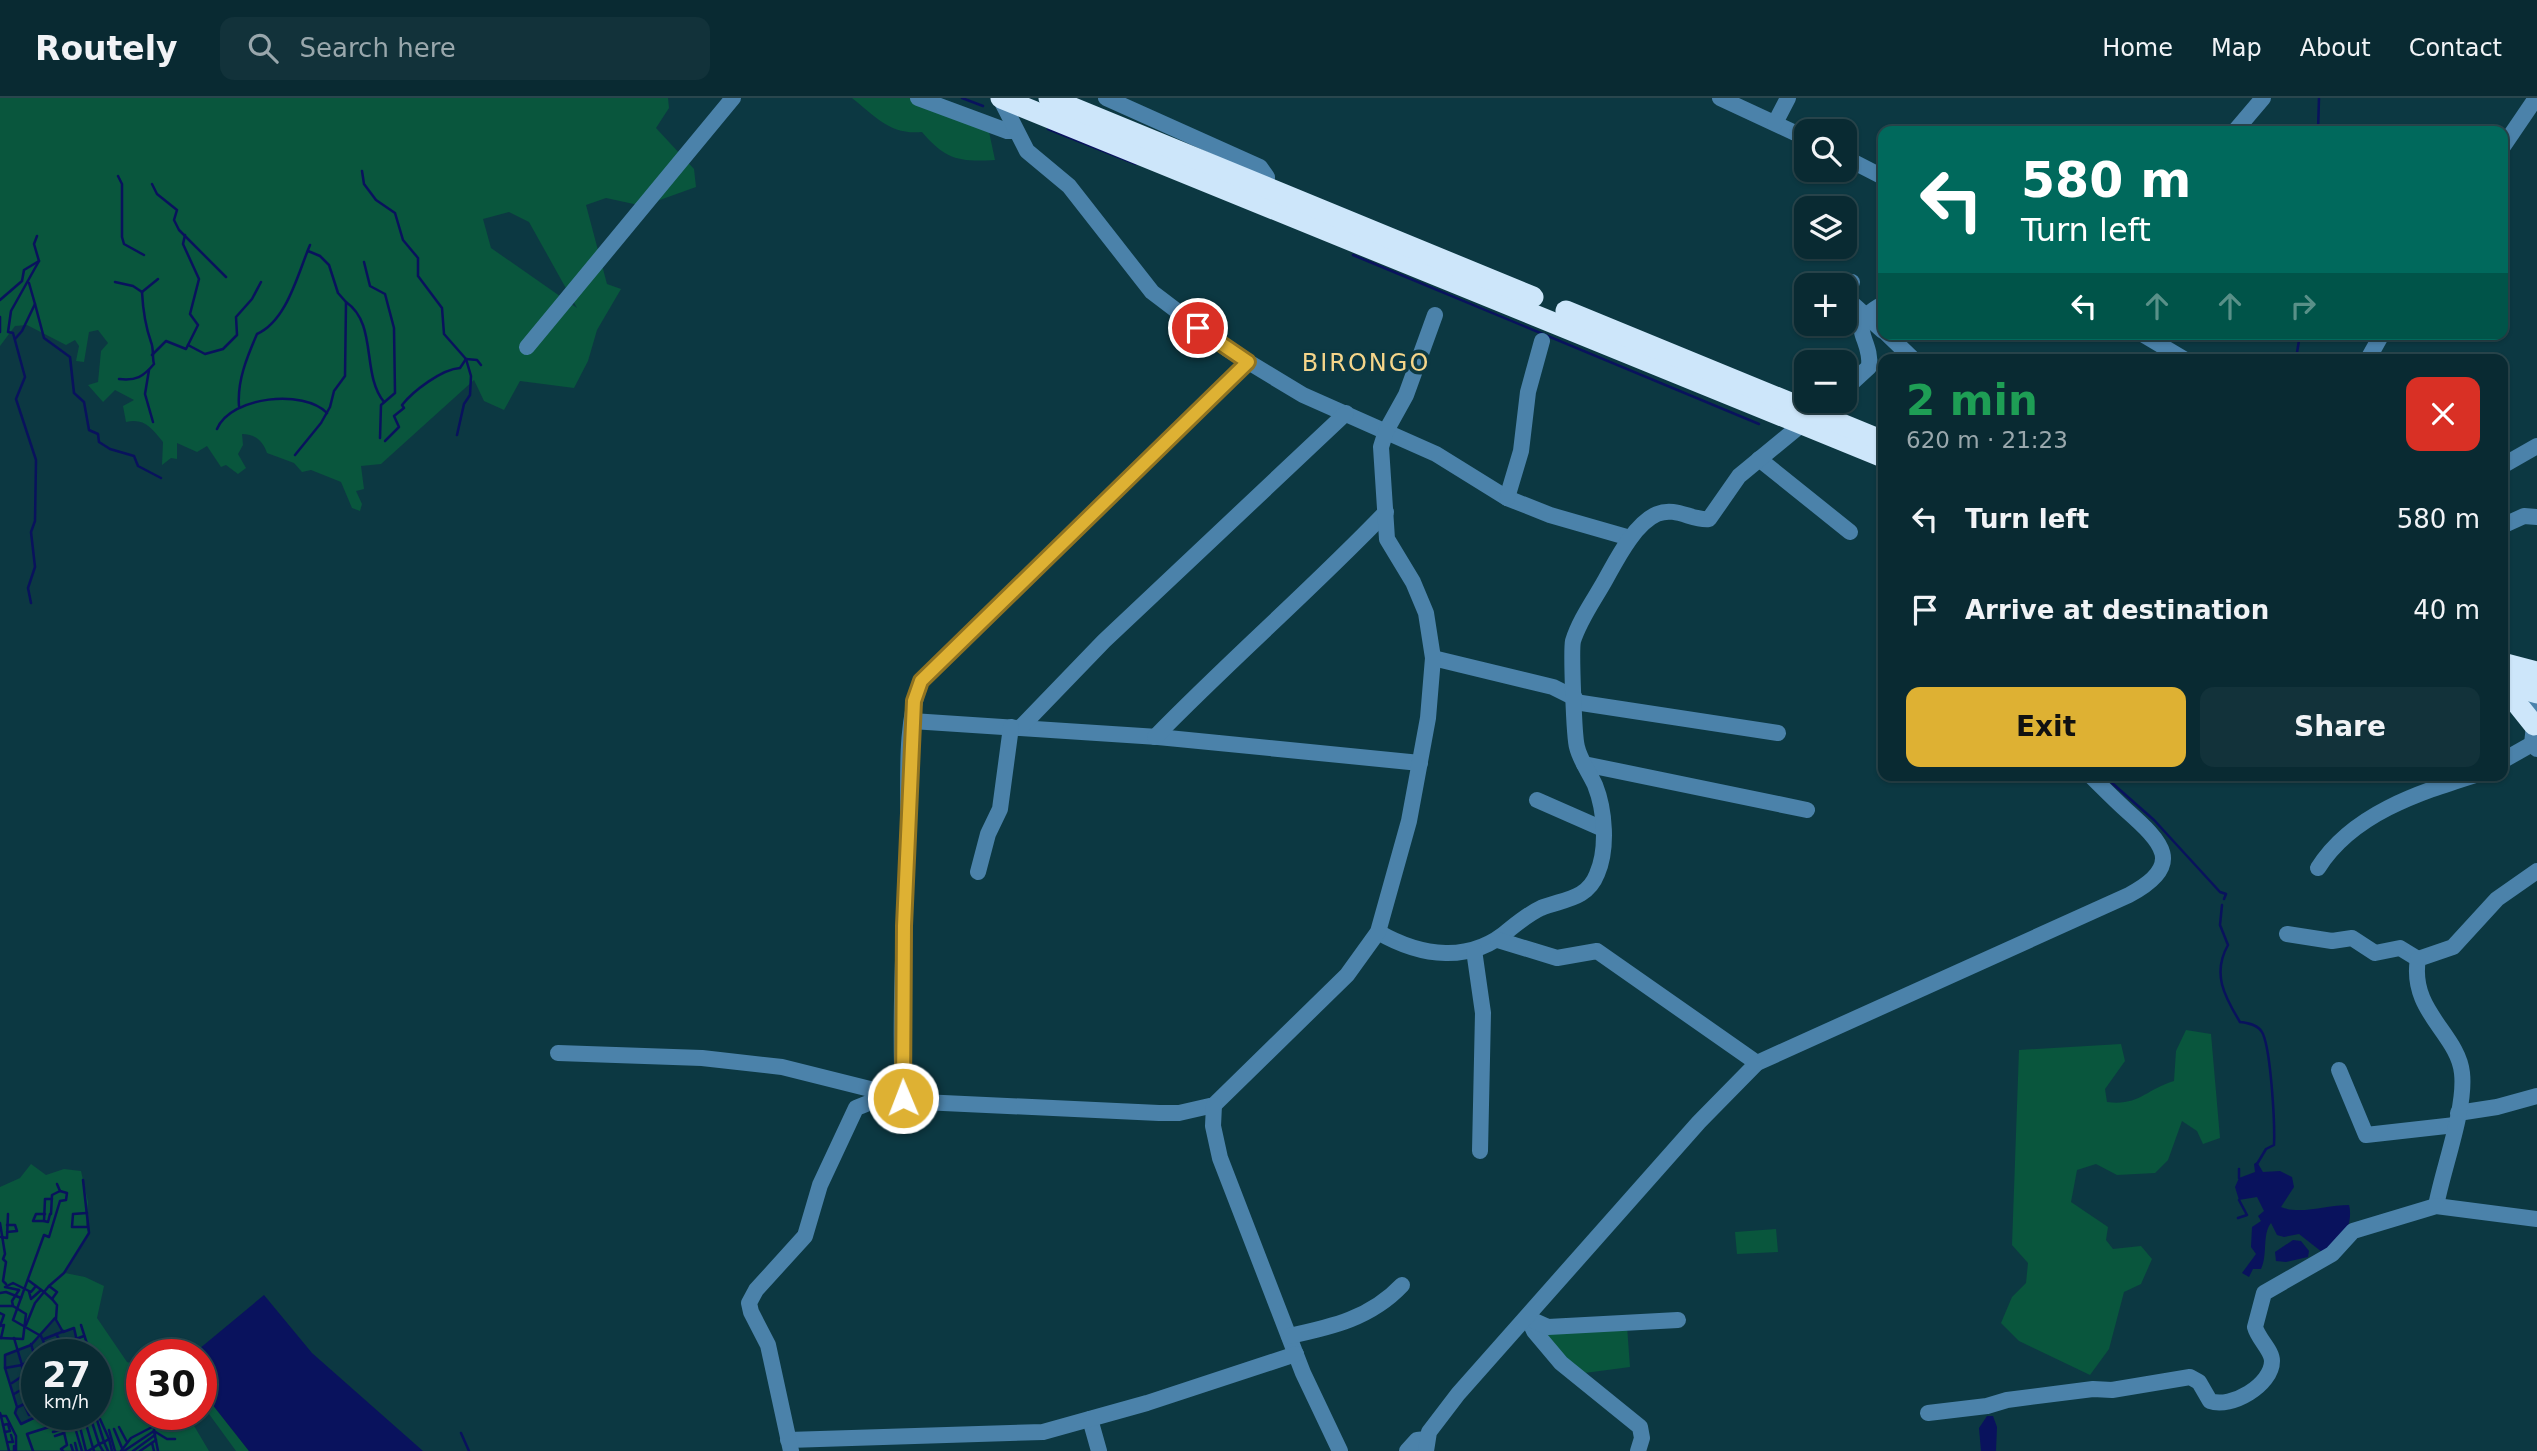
<!DOCTYPE html>
<html lang="en">
<head>
<meta charset="utf-8">
<style>
	:root { --surface:#092a32; --page:#12323a; --text:#f1f3f6; --muted:#99a7ac; --line:#29464d; --accent:#deb133 }
	body { margin:0; font-family:"DejaVu Sans",sans-serif; background:var(--page); color:var(--text); height:100vh; display:flex; flex-direction:column; font-size:26px; white-space:nowrap }
	* { box-sizing:border-box; margin:0 }
	p { font-size:23px; color:var(--muted) }
	.icon { flex:none; width:38px; height:38px; fill:none; stroke:currentColor; stroke-width:2; stroke-linecap:round; stroke-linejoin:round }
	.map { position:relative; flex:1; overflow:hidden }
	.side { position:absolute; left:1878px; top:256px; width:630px; height:427px; display:flex; flex-direction:column; background:var(--surface); border-radius:14px; box-shadow:0 2px 5px #0004,0 0 0 2px var(--line) }
	.side>* { flex:none }
	.hud { position:absolute; left:1878px; top:28px; width:630px; height:214px; border-radius:14px; box-shadow:0 2px 5px #0004,0 0 0 2px var(--line); background:#00695c; color:#fff; overflow:hidden }
	.fabs { position:absolute; left:1794px; top:21px; display:grid; gap:14px }
	.fabs a { display:grid; place-items:center; width:63px; height:63px; border-radius:14px; background:var(--surface); box-shadow:0 2px 5px #0004,0 0 0 2px var(--line); font-size:35px }
	.speed { position:absolute; left:21px; top:1241px; display:flex; gap:14px; font-size:35px; font-weight:700; text-align:center }
	.speed>* { display:grid; place-content:center; width:91px; height:91px; border-radius:50%; background:var(--surface); box-shadow:0 2px 5px #0004,0 0 0 2px var(--line); line-height:1 }
	.speed small { font-size:18px; font-weight:400 }
	.speed .limit { border:10px solid #d22; background:#fff; color:#111 }
	.pin { position:absolute; display:grid; place-items:center; width:60px; height:60px; color:#fff; margin:-30px; border:4px solid #fff; border-radius:50%; box-shadow:0 2px 7px #0007 }
	.me { position:absolute; width:77px; margin:-38px; rotate:359deg; stroke-linejoin:round; filter:drop-shadow(0 0 5px #0008) }
	.turn { display:flex; align-items:center; gap:24px; height:147px; padding:0 28px; font-size:32px }
	.turn .icon { width:91px; height:91px; stroke-width:2.5 }
	.turn b { display:block; font-size:49px; line-height:60px }
	.lanes { display:flex; align-items:center; height:66px; padding:0 28px; background:#0003; justify-content:center; gap:35px; direction:ltr }
	.lanes .off { opacity:.35 }
	.round { display:grid; place-items:center; flex:none; width:74px; height:74px; border-radius:14px; background:var(--page) }
	.headline { display:flex; align-items:center; justify-content:space-between; height:119px; padding:0 28px }
	h1 { font-size:42px; font-weight:700; line-height:52px; color:#1e9e55 }
	.action { display:flex; gap:14px; margin-top:auto; padding:14px 28px }
	.action a { flex:1; height:80px; border-radius:14px; background:var(--accent); color:#111; font-size:28px; font-weight:700; line-height:80px; text-align:center }
	.action a+a { background:var(--page); color:var(--text) }
	ul { padding:0; list-style:none }
	li { display:flex; align-items:center; gap:21px; height:91px; padding:0 28px }
	li div { flex:1 }
	li b { display:block; font-size:26px }
	li em { font-style:normal }
	header { display:flex; align-items:center; gap:42px; box-sizing:border-box; height:98px; padding:0 35px; background:var(--surface); border-bottom:2px solid var(--line) }
	header strong { font-size:33px }
	nav { display:flex; gap:38px; margin-inline-start:auto; font-size:24px }
	.search { width:490px; height:63px; background:var(--page); display:flex; align-items:center; gap:18px; box-sizing:border-box; padding:0 24px; border-radius:14px; color:var(--muted); font-size:26px }
	.map>svg:first-child { display:block }
	.green { fill:#09563d; fill-rule:evenodd }
	.water { fill:#09125d }
	.lines { fill:none; stroke-linecap:round; stroke-linejoin:round }
	.stream { stroke:#09125d; stroke-width:2.5 }
	.minor { stroke:#4b82aa; stroke-width:16 }
	.highway { stroke:#cde6fa; stroke-width:21 }
	.route-casing { stroke:#907321; stroke-width:18 }
	.route { stroke:#deb133; stroke-width:12 }
	.labels { text-anchor:middle; stroke-width:7; stroke-linejoin:round; paint-order:stroke }
	.quarter-label { font-size:24px; letter-spacing:2px; fill:#f5d58a; stroke:#0c3842 }
</style>
</head>
<body>
<header>
<strong>Routely</strong>
<div class="search"><svg class="icon" aria-label="search" viewBox="0 0 24 24"><circle cx="10" cy="10" r="6"/><path d="M15 15l6 6"/></svg>Search here</div>
<nav><a>Home</a><a>Map</a><a>About</a><a>Contact</a></nav>
</header>
<div class="map">
<svg width="2537" height="1353" viewBox="0 0 2537 1353">
	<rect width="100%" height="100%" fill="#0c3842"/>
	<g class="green">
		<path d="M0,0H668L669,10L656,30L694,71L696,89L643,108L606,100L586,107L607,186L621,191L597,232L588,263L574,290L520,283L504,312L484,303L474,282L381,366L361,368L364,391L356,393L362,406L360,413L352,410L341,384L311,372L302,374L294,365L267,355C263,343 255,336 242,336L243,347L238,356L246,370L238,376L226,367L221,369L207,348L197,354L177,345V361L171,360L162,367L163,344C151,330 145,320 126,324L123,308L134,302L115,292L103,304L88,287L98,284L101,253L108,245L98,232L89,234L84,264L76,263L79,248L75,242L66,247L27,227L15,228L0,248ZM509,114L529,124L577,210L491,150L483,121Z"/>
		<path d="M852,0H915L988,29L995,62C959,64 946,62 922,34C890,37 876,19 852,0Z"/>
		<path d="M2186,932L2211,936L2220,1040L2203,1046L2197,1033L2182,1023L2168,1062L2155,1075L2117,1077L2096,1066L2077,1072L2071,1104L2108,1129L2106,1142L2113,1151L2141,1148L2152,1161L2141,1186L2124,1194L2109,1251L2090,1277L2019,1243L2001,1225L2012,1199L2026,1185L2028,1165L2012,1147L2019,952L2121,946L2125,963L2105,991L2107,1004C2139,1008 2145,992 2174,983L2176,953Z"/>
		<path d="M31,1066L46,1077L64,1071L81,1073L88,1104L86,1129L89,1135L65,1175L85,1179L104,1188L97,1220L127,1264L142,1268V1316H187L209,1353L0,1352V1089L20,1080ZM54,1220L63,1234L74,1230L80,1256H96V1316H42L21,1326L15,1315L17,1309L5,1271V1257L31,1247Z"/>
		<polygon points="1776,1131 1778,1154 1737,1156 1735,1134"/>
		<polygon points="1537,1228 1627,1228 1630,1269 1577,1276"/>
		<polygon points="201,1292 249,1353 236,1353 201,1305"/>
	</g>
	<g class="water">
		<path d="M2257,1064L2263,1074L2280,1073L2292,1079L2294,1089L2281,1109C2300,1117 2327,1107 2349,1107C2354,1125 2341,1149 2327,1158L2299,1136L2284,1139L2277,1137L2271,1125C2262,1136 2268,1157 2261,1171H2253L2249,1179L2242,1175L2256,1156L2251,1149L2252,1129L2261,1123L2258,1118L2264,1113L2257,1099L2239,1102L2235,1089L2239,1080L2255,1074L2254,1066Z"/>
		<polygon points="2293,1142 2301,1143 2309,1153 2308,1159 2286,1164 2276,1163 2275,1154"/>
		<polygon points="264,1197 312,1255 423,1353 249,1353 201,1292 201,1256 193,1256"/>
		<polygon points="1987,1318 1993,1318 1997,1329 1996,1353 1981,1353 1979,1330"/>
	</g>
	<g class="lines">
		<g class="stream">
			<polyline points="962,0 983,8"/>
			<polyline points="1048,31 1136,66"/>
			<polyline points="2318,33 2319,0"/>
			<polyline points="362,73 364,86 376,102 395,115 403,142 418,160 418,178 442,210 444,236 466,261 471,278 470,297 464,306 457,337"/>
			<polyline points="118,78 122,86 122,139 124,146 144,157"/>
			<polyline points="152,86 157,96 177,112 174,122 179,132 226,179"/>
			<polyline points="1353,157 1759,326"/>
			<polyline points="364,164 370,188 385,196 394,230 395,295 381,307 380,340"/>
			<polyline points="115,184 133,188 142,194 158,181"/>
			<polyline points="0,202 22,183 24,172 39,163"/>
			<path d="M346,204C378,226 361,276 384,304"/>
			<polyline points="35,206 44,240 70,259 74,295 84,304 89,332 98,336 99,344 110,351 134,358 138,368 161,380"/>
			<polyline points="0,219 0,234"/>
			<polyline points="15,241 22,233 35,206 29,185"/>
			<polyline points="188,247 205,256 223,251 237,237 236,219 252,201 261,184"/>
			<polyline points="152,257 166,243 186,251 198,227 190,216 199,181 183,146 185,137"/>
			<polyline points="2296,261 2300,236"/>
			<polyline points="149,272 145,296 153,324"/>
			<path d="M119,281C136,283 143,279 154,266C152,259 154,251 151,244C145,227 143,213 142,194"/>
			<path d="M239,308C237,283 247,259 257,236C287,223 298,175 310,147"/>
			<path d="M217,331C231,298 304,291 327,315"/>
			<path d="M385,343L399,329L394,318L404,310L402,307C413,293 442,271 460,270L466,261L477,262L481,267"/>
			<polyline points="295,357 321,325 330,309 334,293 345,278 346,204 338,195 329,167 320,158 308,153"/>
			<polyline points="31,505 28,490 35,469 31,434 35,423 36,362 16,301 25,279 13,235 8,234 11,213 39,163 34,146 37,138"/>
			<polyline points="2103,677 2154,722 2220,794 2226,796 2224,801"/>
			<path d="M2222,807L2220,827L2228,847C2212,875 2224,898 2240,924C2249,925 2259,927 2263,936C2271,955 2275,1025 2274,1047L2266,1051L2257,1066"/>
			<polyline points="2239,1071 2239,1080"/>
			<polyline points="50,1116 48,1124 44,1123 45,1101 52,1101"/>
			<polyline points="51,1116 52,1097 60,1093 57,1086"/>
			<polyline points="2238,1120 2247,1117 2239,1102"/>
			<polyline points="44,1123 33,1123 36,1116 45,1116"/>
			<polyline points="0,1125 5,1156 3,1161 6,1164 3,1183 6,1186"/>
			<polyline points="86,1129 72,1129 73,1116 87,1115"/>
			<polyline points="7,1134 17,1133 15,1127 7,1127"/>
			<polyline points="1,1139 7,1140 8,1116"/>
			<polyline points="28,1182 44,1194 49,1188"/>
			<polyline points="19,1192 5,1189 13,1185 31,1194 36,1188"/>
			<polyline points="29,1194 31,1201 41,1192"/>
			<polyline points="0,1195 6,1194 21,1200"/>
			<polyline points="0,1208 13,1208"/>
			<polyline points="0,1215 4,1217 0,1228 4,1227 1,1240"/>
			<polyline points="56,1221 57,1207 52,1201 57,1194 49,1188 64,1175 89,1135 83,1082"/>
			<polyline points="26,1227 35,1205 44,1194 52,1201"/>
			<polyline points="0,1240 23,1241 26,1216 13,1208 12,1203 19,1192"/>
			<polyline points="44,1241 64,1233"/>
			<polyline points="31,1246 37,1266"/>
			<polyline points="62,1246 84,1238"/>
			<polyline points="57,1248 62,1256"/>
			<polyline points="80,1252 88,1249 81,1227"/>
			<polyline points="41,1256 62,1246 56,1236"/>
			<polyline points="49,1256 41,1238 13,1222 44,1137 49,1139 60,1103 66,1102 67,1095 60,1093"/>
			<polyline points="69,1256 79,1255"/>
			<polyline points="5,1270 22,1267 14,1240"/>
			<polyline points="37,1272 33,1274 37,1279"/>
			<polyline points="12,1285 24,1277 22,1267 37,1258"/>
			<polyline points="37,1286 26,1289 37,1308"/>
			<polyline points="14,1296 26,1289 24,1277 33,1274"/>
			<polyline points="24,1306 29,1317 37,1313"/>
			<polyline points="18,1309 37,1300"/>
			<polyline points="0,1315 1,1318 6,1318 16,1338 16,1353"/>
			<polyline points="42,1316 21,1326 15,1315 17,1309 5,1270 5,1257 31,1247 55,1220 63,1234 74,1230 80,1256"/>
			<polyline points="60,1316 65,1326"/>
			<polyline points="64,1316 67,1325"/>
			<polyline points="71,1316 82,1353"/>
			<polyline points="1,1318 9,1353"/>
			<polyline points="100,1321 109,1341 104,1344 108,1353"/>
			<polyline points="97,1322 104,1344 99,1346 103,1353"/>
			<polyline points="92,1324 99,1346 93,1350 94,1353"/>
			<polyline points="86,1326 93,1350 88,1353"/>
			<polyline points="3,1327 8,1326 10,1333 5,1334"/>
			<polyline points="56,1328 62,1326 56,1316"/>
			<polyline points="49,1329 55,1328 50,1316"/>
			<polyline points="80,1329 86,1353"/>
			<polyline points="119,1329 127,1344"/>
			<polyline points="114,1331 122,1350"/>
			<polyline points="109,1332 115,1353"/>
			<polyline points="53,1334 63,1331"/>
			<polyline points="461,1335 469,1353"/>
			<polyline points="55,1338 64,1335"/>
			<polyline points="109,1341 112,1353"/>
			<polyline points="9,1344 13,1344 11,1337"/>
			<polyline points="75,1345 77,1353"/>
			<polyline points="152,1345 154,1353"/>
			<polyline points="71,1347 73,1353"/>
			<polyline points="14,1348 14,1353"/>
			<polyline points="33,1353 27,1336 49,1329 46,1316"/>
			<polyline points="63,1353 61,1351 67,1347 62,1326 69,1324 67,1316"/>
			<polyline points="121,1353 131,1340 154,1328 154,1333 124,1353"/>
			<polyline points="133,1353 155,1337"/>
			<polyline points="140,1353 156,1342"/>
			<polyline points="158,1353 154,1333 167,1341 175,1341"/>
		</g>
		<g class="minor">
			<polyline points="918,0 1007,33 1014,33"/>
			<polyline points="1000,0 1027,53 1069,88 1152,194 1227,251 1303,297 1436,356 1507,400 1550,417 1630,440"/>
			<polyline points="1106,0 1260,69 1267,79 1266,89"/>
			<polyline points="1720,0 1806,40"/>
			<polyline points="1775,25 1788,0"/>
			<polyline points="2235,33 2263,0"/>
			<polyline points="2502,50 2536,0"/>
			<polyline points="1844,59 1883,79"/>
			<polyline points="1852,184 1846,200 1883,233"/>
			<polyline points="1887,236 1913,261"/>
			<polyline points="2142,236 2184,261"/>
			<polyline points="527,249 733,0"/>
			<polyline points="2368,261 2382,236"/>
			<path d="M1844,292L1869,269C1873,239 1842,228 1883,206"/>
			<polyline points="1803,310 1830,303"/>
			<polyline points="1759,361 1850,434"/>
			<polyline points="2502,368 2537,348"/>
			<polyline points="1507,400 1521,353 1528,294 1542,243"/>
			<polyline points="2502,428 2524,418 2537,419"/>
			<polyline points="1433,560 1553,589 1575,600"/>
			<polyline points="2537,599 2532,646 2537,651"/>
			<polyline points="1575,604 1778,635"/>
			<polyline points="912,623 1158,639 1420,665"/>
			<polyline points="1020,630 1104,543 1346,315"/>
			<path d="M1155,639C1230,562 1312,491 1386,414"/>
			<polyline points="2502,663 2532,646"/>
			<polyline points="1584,666 1807,712"/>
			<polyline points="1537,702 1603,731"/>
			<path d="M2318,770C2352,716 2418,695 2475,677"/>
			<polyline points="978,774 988,736 1000,711 1011,629"/>
			<path d="M1378,834C1421,859 1471,866 1510,831C1520,823 1530,815 1541,810C1563,801 1587,802 1597,776C1608,751 1605,712 1595,687C1589,674 1580,662 1577,649C1574,639 1571,552 1573,543C1580,520 1597,498 1608,477C1619,457 1636,425 1657,416C1676,408 1692,423 1709,421L1739,378L1802,326"/>
			<polyline points="2287,836 2332,843 2352,840 2375,855 2400,850 2418,861"/>
			<polyline points="1498,842 1557,860 1597,853 1757,965"/>
			<polyline points="1474,852 1483,915 1480,1053"/>
			<polyline points="558,955 702,960 782,969 922,1004 1159,1015 1179,1015 1214,1007 1347,877 1378,834 1409,723 1428,620 1433,560 1426,515 1413,484 1387,441 1381,349 1386,333 1406,297 1435,217"/>
			<polyline points="2339,972 2366,1037 2455,1027"/>
			<path d="M903,1000C899,911 905,821 908,732C909,684 904,628 921,583L1248,264"/>
			<polyline points="1214,1007 1213,1028 1220,1060 1303,1275 1340,1353"/>
			<polyline points="2458,1015 2497,1009 2537,998"/>
			<path d="M2436,1108C2443,1070 2466,1011 2462,975C2458,936 2409,913 2418,861L2453,849L2497,801L2537,773"/>
			<polyline points="1528,1220 1534,1233 1561,1265 1640,1329 1642,1340 1638,1353"/>
			<polyline points="1528,1220 1548,1229 1678,1222"/>
			<path d="M1289,1238C1332,1229 1371,1220 1402,1187"/>
			<path d="M1928,1315L1987,1308L2007,1302L2093,1291L2112,1292L2190,1279L2199,1284L2210,1303C2231,1311 2272,1287 2272,1263C2272,1252 2258,1241 2255,1229L2264,1195L2332,1156L2353,1133L2436,1108L2537,1121"/>
			<polyline points="1090,1321 1099,1353"/>
			<polyline points="788,1342 1043,1334 1147,1305 1296,1256"/>
			<polyline points="791,1353 768,1247 751,1214 749,1205 756,1192 805,1138 820,1087 856,1010 886,998"/>
			<polyline points="1407,1353 1417,1342 1426,1341"/>
			<path d="M1426,1353L1429,1334L1458,1296L1699,1024L1757,965L2129,797C2186,767 2162,744 2126,712C2114,701 2102,689 2090,677"/>
		</g>
		<g class="highway">
			<polyline points="1001,0 1883,359"/>
			<polyline points="1049,0 1533,199"/>
			<polyline points="1566,213 1883,343"/>
			<polyline points="2502,565 2537,574"/>
			<polyline points="2502,585 2537,595"/>
			<polyline points="2502,587 2534,627"/>
		</g>
	</g>
	<g class="lines">
		<g class="route-casing">
			<polyline id="route" points="903,1000 904,828 914,603 921,583 1248,264 1198,230"/>
		</g>
		<use href="#route" class="route"/>
	</g>
	<g class="labels">
		<g class="quarter-label">
			<text x="1366" y="273">BIRONGO</text>
		</g>
	</g>
</svg>
<div class="fabs">
<a><svg class="icon" aria-label="search" viewBox="0 0 24 24"><circle cx="10" cy="10" r="6"/><path d="M15 15l6 6"/></svg></a>
<a><svg class="icon" aria-label="layers" viewBox="0 0 24 24"><path d="M12 4l9 5-9 5-9-5zM3 14l9 5 9-5"/></svg></a>
<a>+</a>
<a>−</a>
</div>
<div class="speed"><div>27<small>km/h</small></div><div class="limit">30</div></div>
<div class="pin" style="left:1198px;top:230px;background:#d93025"><svg class="icon" aria-label="arrive" viewBox="0 0 24 24"><path d="M6 21V4h12l-3 4 3 4H6"/></svg></div>
<svg class="me" style="left:903px;top:1000px" viewBox="-20 -20 40 40"><circle r="17" fill="#deb133" stroke="#fff" stroke-width="3"/><path d="M0-11L8 9 0 5-8 9z" fill="#fff"/></svg>
<div class="hud">
<div class="turn"><svg class="icon" aria-label="left" viewBox="0 0 24 24"><path d="M17 20v-9H6M10 6l-5 5 5 5"/></svg><div><b>580 m</b>Turn left</div></div>
<div class="lanes"><svg class="icon" aria-label="left" viewBox="0 0 24 24"><path d="M17 20v-9H6M10 6l-5 5 5 5"/></svg><svg class="icon off" aria-label="ahead" viewBox="0 0 24 24"><path d="M12 20V5M6 11l6-6 6 6"/></svg><svg class="icon off" aria-label="ahead" viewBox="0 0 24 24"><path d="M12 20V5M6 11l6-6 6 6"/></svg><svg class="icon off" aria-label="right" viewBox="0 0 24 24"><path d="M7 20v-9h11M14 6l5 5-5 5"/></svg></div>
</div>
<section class="side">
<div class="headline"><div><h1>2 min</h1><p>620 m · 21:23</p></div><a class="round" style="background:#d93025;color:#fff"><svg class="icon" aria-label="close" viewBox="0 0 24 24"><path d="M6 6l12 12M18 6L6 18"/></svg></a></div>
<ul>
<li><svg class="icon" aria-label="left" viewBox="0 0 24 24"><path d="M17 20v-9H6M10 6l-5 5 5 5"/></svg><div><b>Turn left</b></div><em>580 m</em></li>
<li><svg class="icon" aria-label="arrive" viewBox="0 0 24 24"><path d="M6 21V4h12l-3 4 3 4H6"/></svg><div><b>Arrive at destination</b></div><em>40 m</em></li>
</ul>
<div class="action"><a>Exit</a><a>Share</a></div>
</section>
</div>
</body>
</html>
